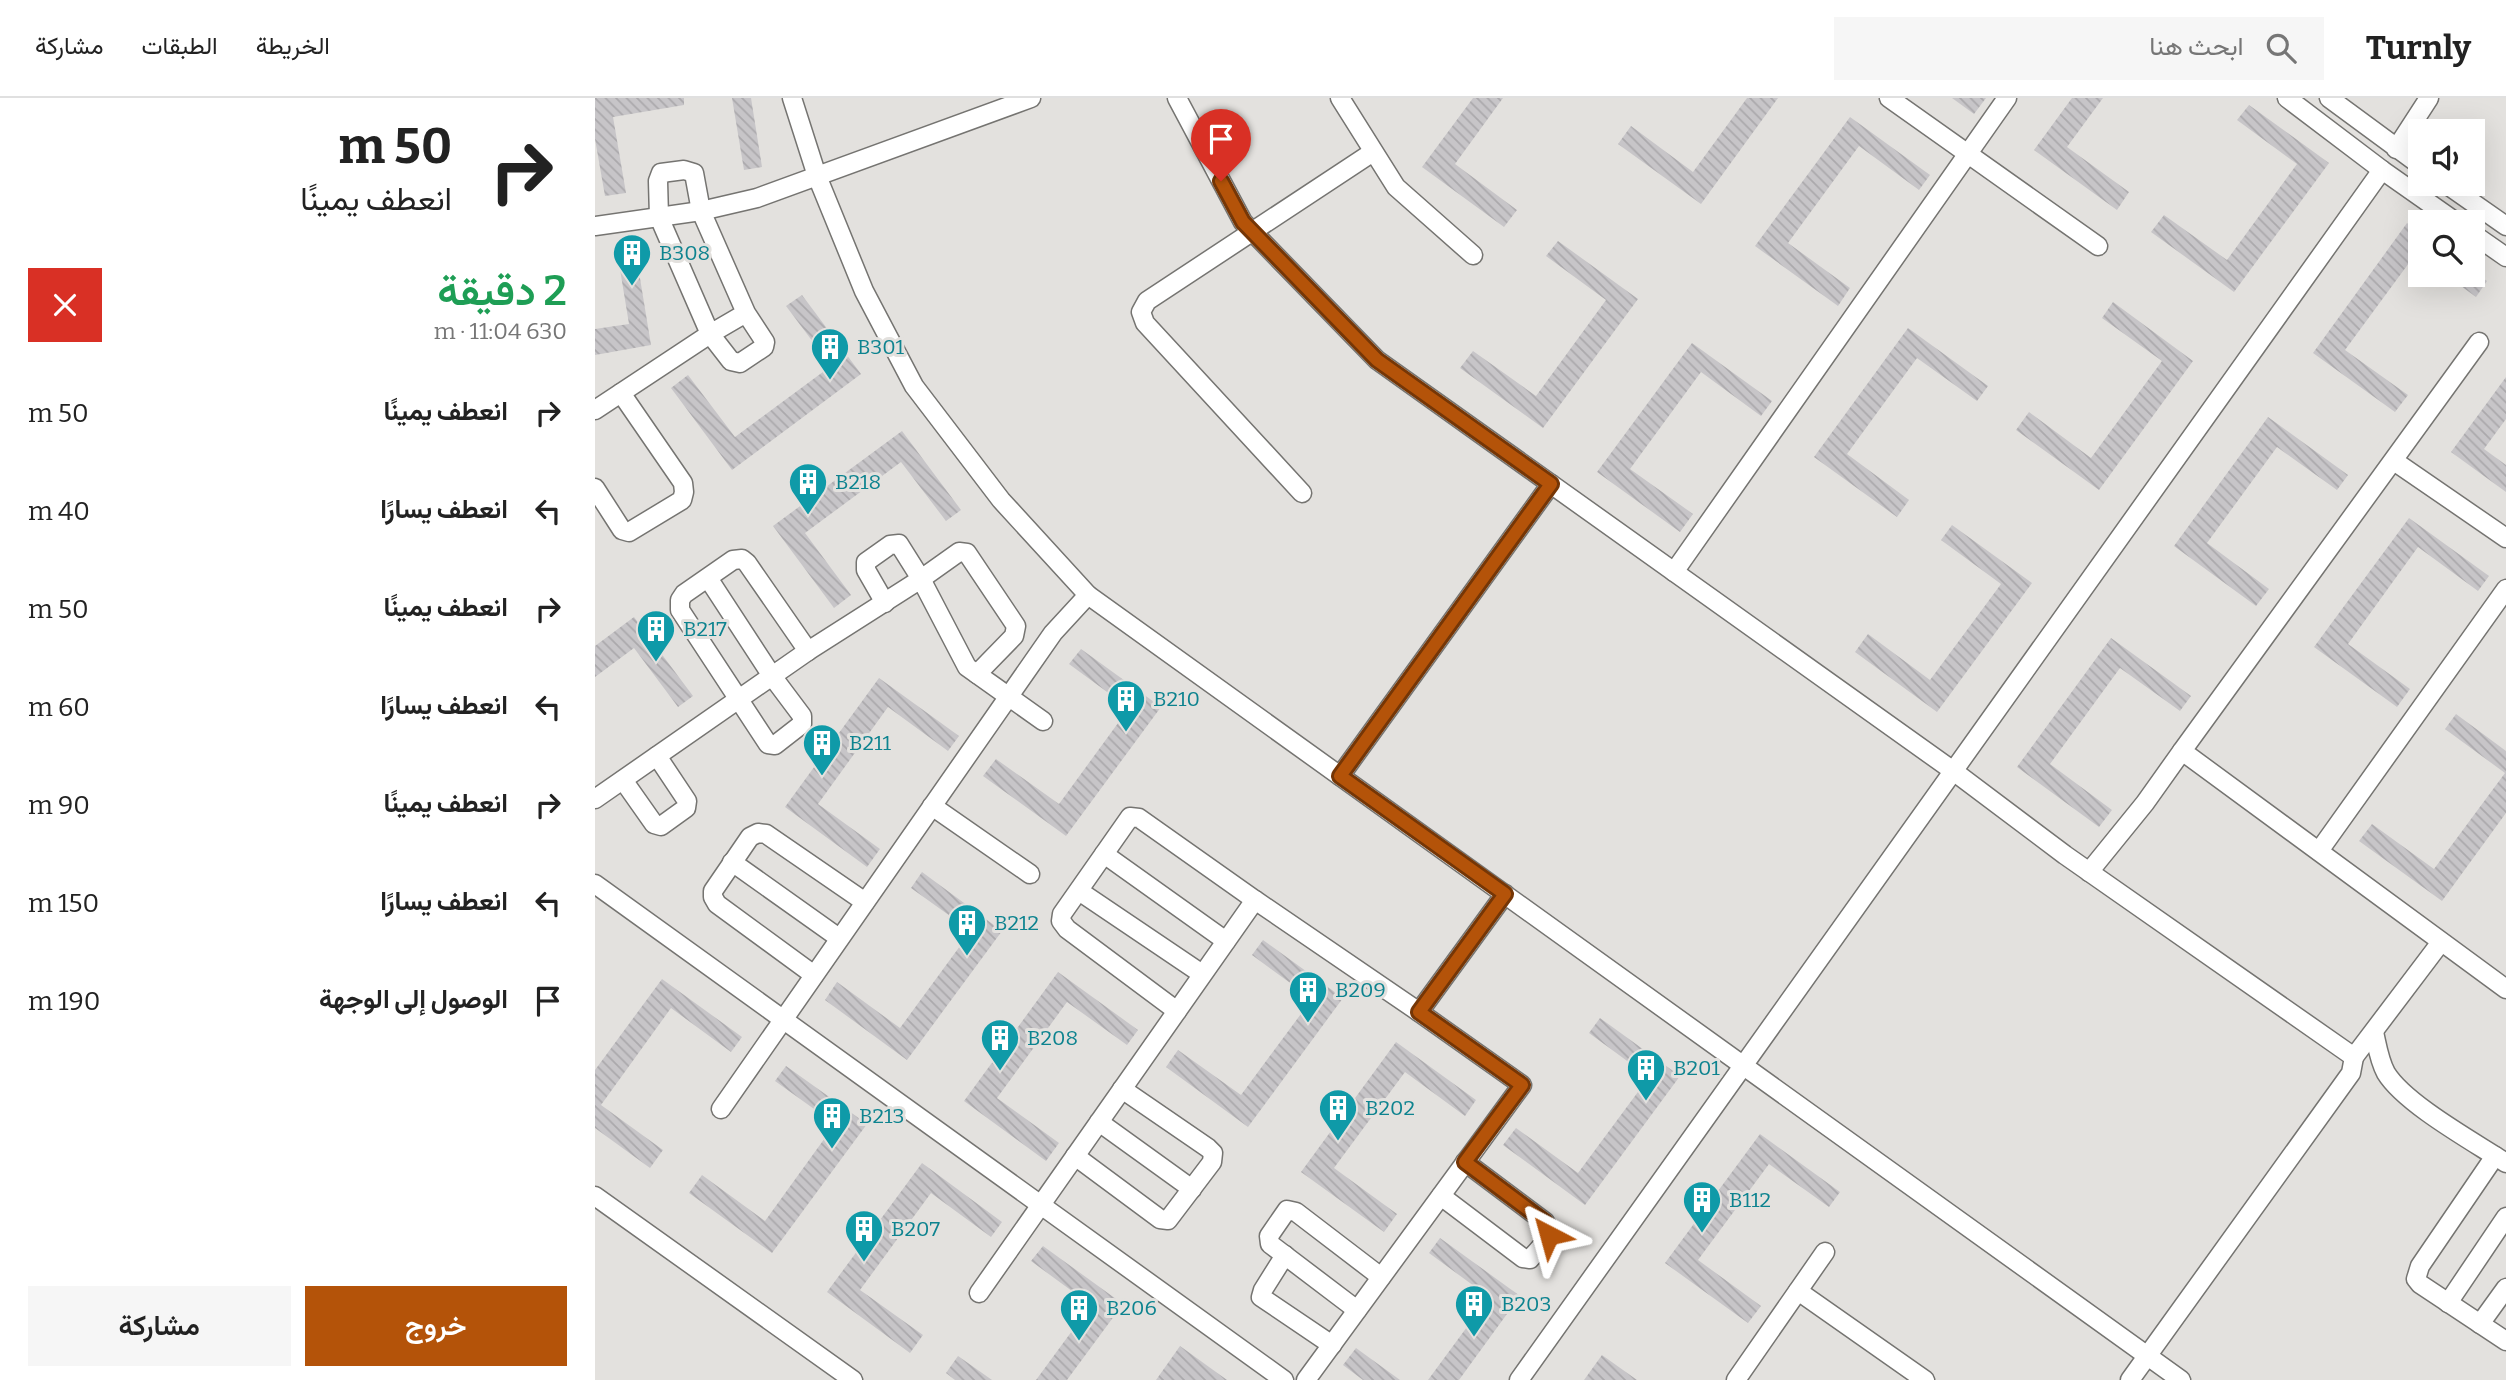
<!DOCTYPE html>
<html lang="ar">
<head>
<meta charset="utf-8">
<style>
	:root { --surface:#fff; --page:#f6f6f6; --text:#222; --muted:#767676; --line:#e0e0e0; --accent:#b45309 }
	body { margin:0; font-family:Bitter,Vazirmatn,serif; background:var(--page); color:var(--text); direction:rtl; height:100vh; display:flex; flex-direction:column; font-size:26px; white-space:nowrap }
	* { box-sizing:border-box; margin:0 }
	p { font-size:23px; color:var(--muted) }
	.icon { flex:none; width:38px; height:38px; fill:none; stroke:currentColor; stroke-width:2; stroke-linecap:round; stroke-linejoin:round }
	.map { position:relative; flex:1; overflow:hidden; direction:ltr }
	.panel { display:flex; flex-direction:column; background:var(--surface); width:595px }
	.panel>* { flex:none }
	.top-card { background:#fff; color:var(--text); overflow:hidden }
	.tools { position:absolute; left:1813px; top:21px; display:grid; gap:14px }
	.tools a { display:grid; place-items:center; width:77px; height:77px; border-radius:0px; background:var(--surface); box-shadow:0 7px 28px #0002; font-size:35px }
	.pin { position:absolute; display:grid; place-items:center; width:60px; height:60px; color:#fff; margin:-72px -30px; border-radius:50% 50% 50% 0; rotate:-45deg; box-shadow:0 0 7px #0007 }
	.pin .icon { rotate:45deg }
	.me { position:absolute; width:77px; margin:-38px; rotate:321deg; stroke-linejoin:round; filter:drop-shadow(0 0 5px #0008) }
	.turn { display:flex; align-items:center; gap:24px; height:147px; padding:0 28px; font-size:32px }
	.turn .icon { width:91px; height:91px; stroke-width:2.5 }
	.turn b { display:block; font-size:49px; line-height:60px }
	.round { display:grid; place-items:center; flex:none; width:74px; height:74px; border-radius:0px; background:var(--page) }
	.summary { display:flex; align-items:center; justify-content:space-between; height:119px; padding:0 28px }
	h1 { font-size:42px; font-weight:600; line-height:52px; color:#1e9e55 }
	.cta { display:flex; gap:14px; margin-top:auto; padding:14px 28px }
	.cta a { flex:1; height:80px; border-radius:0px; background:var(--accent); color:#fff; font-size:28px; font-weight:600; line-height:80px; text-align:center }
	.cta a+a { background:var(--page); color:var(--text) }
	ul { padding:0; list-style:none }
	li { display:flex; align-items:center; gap:21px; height:98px; padding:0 28px }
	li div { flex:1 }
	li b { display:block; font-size:26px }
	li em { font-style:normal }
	header { display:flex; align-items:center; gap:42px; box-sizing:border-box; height:98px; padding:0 35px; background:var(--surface); border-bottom:2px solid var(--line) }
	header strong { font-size:33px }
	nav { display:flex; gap:38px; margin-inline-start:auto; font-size:24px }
	.search { width:490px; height:63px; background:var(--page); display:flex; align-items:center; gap:18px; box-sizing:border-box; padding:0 24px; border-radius:0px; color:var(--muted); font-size:26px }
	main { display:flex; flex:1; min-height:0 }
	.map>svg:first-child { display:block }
	.building { fill:url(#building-back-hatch) }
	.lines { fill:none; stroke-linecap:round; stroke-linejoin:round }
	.minor-casing { stroke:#757471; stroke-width:21 }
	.minor { stroke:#fff; stroke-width:18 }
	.route-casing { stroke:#753606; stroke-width:18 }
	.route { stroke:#b45309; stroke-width:12 }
	.labels { text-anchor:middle; stroke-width:6; stroke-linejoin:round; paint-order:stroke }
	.culture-label { font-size:21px; fill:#0d838f; stroke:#e3e1de; text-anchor:start }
</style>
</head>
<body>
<header>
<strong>Turnly</strong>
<div class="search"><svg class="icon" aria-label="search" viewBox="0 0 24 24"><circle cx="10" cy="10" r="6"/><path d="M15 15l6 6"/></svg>ابحث هنا</div>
<nav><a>الخريطة</a><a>الطبقات</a><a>مشاركة</a></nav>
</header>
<main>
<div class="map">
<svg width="1911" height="1282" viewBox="0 0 1911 1282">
	<defs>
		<pattern id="building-back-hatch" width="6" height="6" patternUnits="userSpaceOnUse" patternTransform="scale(1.75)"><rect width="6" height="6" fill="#c7c5c8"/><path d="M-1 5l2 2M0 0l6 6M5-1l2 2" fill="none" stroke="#aba9ac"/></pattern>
	</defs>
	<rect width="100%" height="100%" fill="#e3e1de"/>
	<g class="building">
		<polygon points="0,0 89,0 89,7 18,19 31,95 10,98 0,41"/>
		<polygon points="137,0 156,0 167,69 149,72"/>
		<polygon points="878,0 908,0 860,66 922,112 909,129 827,69"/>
		<polygon points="1152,0 1183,0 1106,106 1023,46 1036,28 1098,74"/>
		<polygon points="1357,0 1391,0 1379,16"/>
		<polygon points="1477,0 1508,0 1472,49 1534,94 1522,112 1439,52"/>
		<polygon points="1654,7 1734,65 1639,194 1556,134 1569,117 1632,162 1702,66 1642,22"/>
		<polygon points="1255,19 1335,77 1324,92 1264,48 1193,145 1255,190 1243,208 1160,148"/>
		<polygon points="1812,125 1825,135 1825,150 1750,252 1813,297 1800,314 1718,255"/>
		<polygon points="963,143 1043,201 948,330 865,270 878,253 941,298 1011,202 951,158"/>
		<polygon points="40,150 56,247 0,257 0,231 34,226 22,153"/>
		<polygon points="1851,177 1883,177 1892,183 1881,199"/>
		<polygon points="207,197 266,276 137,372 76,290 93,277 140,339 236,268 191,208"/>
		<polygon points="1518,204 1598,263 1504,392 1421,332 1434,314 1496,360 1567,263 1507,220"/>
		<polygon points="1313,230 1393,288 1382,303 1322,260 1252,356 1314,402 1302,419 1219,359"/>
		<polygon points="1097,245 1177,303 1166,318 1106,274 1035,371 1098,416 1085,434 1002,374"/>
		<polygon points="1911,279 1911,321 1889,351 1911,367 1911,394 1856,354"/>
		<polygon points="1673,319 1753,377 1742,392 1682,349 1612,445 1674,491 1661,508 1579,448"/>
		<polygon points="307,333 366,412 351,423 306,364 210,435 256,497 239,510 178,428"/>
		<polygon points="1814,420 1894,478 1883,493 1823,449 1753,546 1815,591 1802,609 1719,549"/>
		<polygon points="1357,427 1437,485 1342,614 1260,554 1273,536 1335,582 1406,486 1346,442"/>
		<polygon points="39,519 98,598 83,609 39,550 0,579 0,548"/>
		<polygon points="1516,540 1596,598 1585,613 1525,570 1455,666 1517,712 1504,729 1422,669"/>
		<polygon points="486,551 566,609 471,738 388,678 401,661 464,706 534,610 474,566"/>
		<polygon points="284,580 364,638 353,653 293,609 223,706 285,751 272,769 190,709"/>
		<polygon points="1861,616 1911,653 1911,715 1847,803 1764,743 1777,726 1839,771 1910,675 1850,631"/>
		<polygon points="327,774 407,833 312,962 230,902 242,884 305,930 376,833 316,790"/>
		<polygon points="668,842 748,900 653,1029 571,969 583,952 646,997 717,901 657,857"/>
		<polygon points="463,874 543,932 532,947 472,904 402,1000 464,1045 451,1063 369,1003"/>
		<polygon points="67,881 147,939 136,954 76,910 6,1007 68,1052 55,1070 0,1030 0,972"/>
		<polygon points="1005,920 1085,978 990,1107 908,1047 921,1030 983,1075 1054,979 994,935"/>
		<polygon points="801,944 881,1002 870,1018 810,974 739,1070 802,1116 789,1134 706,1074"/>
		<polygon points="191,968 272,1026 177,1155 94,1095 107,1077 170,1123 240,1026 180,983"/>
		<polygon points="1165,1036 1245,1094 1234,1109 1174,1066 1103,1162 1166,1208 1153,1225 1070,1165"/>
		<polygon points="327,1065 407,1124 396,1139 336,1095 265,1192 328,1237 315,1255 232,1194"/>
		<polygon points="845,1140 925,1198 864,1282 833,1282 894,1199 834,1155"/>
		<polygon points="448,1148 528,1206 472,1282 441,1282 496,1207 436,1163"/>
		<polygon points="585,1248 632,1282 561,1282"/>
		<polygon points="761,1250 805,1282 768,1282 748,1267"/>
		<polygon points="1007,1257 1042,1282 989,1282"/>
		<polygon points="363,1258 397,1282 360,1282 351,1275"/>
	</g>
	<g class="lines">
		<g class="minor-casing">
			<g id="minor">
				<polyline points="197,0 222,78 269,193 319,288 406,402 493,497 1586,1282"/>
				<polyline points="582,0 648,124 782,262 1357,672 1470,757 1759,959 1756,975 1535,1282"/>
				<polyline points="745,0 801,89 878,157"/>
				<polyline points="1294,0 1503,148"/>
				<polyline points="1692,0 1787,72 1861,124"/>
				<polyline points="1734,0 1825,67"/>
				<polyline points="1801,51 1834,0"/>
				<polyline points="1851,86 1911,128"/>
				<polyline points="0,128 106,113 162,100 436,0"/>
				<polyline points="1878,136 1911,159"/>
				<polyline points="1884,244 1587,653 1911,891"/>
				<polyline points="0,312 115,236 64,119 63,83 66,75 89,72 99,75 106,113 151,215 170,244 169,249 145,265 136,263 115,236 151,215"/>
				<polyline points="1799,363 1911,440"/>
				<polyline points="0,390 27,432 34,434 87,402 89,394 88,385 26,295"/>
				<polyline points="707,395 550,225 546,214 552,203 778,54"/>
				<polyline points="1079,474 1412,0"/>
				<polyline points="113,480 177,578 207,618 207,626 180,647 173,646 85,512 85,502 89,496 138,462 147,461 152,465 213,553"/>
				<polyline points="290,505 271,472 271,464 295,447 304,446 326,481 364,454 372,455 421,528 419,538 382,576"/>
				<polyline points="745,678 956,386"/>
				<polyline points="28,682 59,726 66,728 91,710 92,703 62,658"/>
				<polyline points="0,701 213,553 326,481 372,569 448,623"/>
				<polyline points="337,708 435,776"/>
				<polyline points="1724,753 1911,491"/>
				<polyline points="509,756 631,843"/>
				<polyline points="137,764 244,840"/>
				<polyline points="1494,774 1550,705 1587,653"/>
				<polyline points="0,786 689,1282"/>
				<polyline points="484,793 607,876"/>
				<polyline points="219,877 122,806 118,799 118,793 155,739 163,735 171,736 270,804"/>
				<polyline points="582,913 472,831 466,823 467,816 535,719 544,720 660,802"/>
				<polyline points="824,914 910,796"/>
				<path d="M1779,934C1782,947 1784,962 1791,975C1810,1006 1879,1044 1911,1065"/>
				<polyline points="1759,959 1846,844"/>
				<polyline points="126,1011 458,535 493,497"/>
				<polyline points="504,1024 597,1091"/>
				<polyline points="480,1058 565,1121 573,1122 617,1064 618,1055 613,1050 527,991"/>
				<polyline points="1900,1058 1825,1168 1821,1181 1825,1186 1911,1243"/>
				<polyline points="0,1098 258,1282"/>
				<path d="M846,1098L928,1160L935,1161C945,1149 960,1139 950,1124L870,1064"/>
				<polyline points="690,1157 668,1192 666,1199 737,1247"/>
				<polyline points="1203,1193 1330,1282"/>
				<polyline points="384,1195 660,802 824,914 927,987 711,1282"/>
				<polyline points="1853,1205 1911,1119"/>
				<polyline points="762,1212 675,1146 674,1138 692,1112 701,1114 786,1179"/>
				<polyline points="1885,1226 1911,1190"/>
				<polyline points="924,1282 1787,72"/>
				<polyline points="1141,1282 1230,1154"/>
			</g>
		</g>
		<use href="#minor" class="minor"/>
	</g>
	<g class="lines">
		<g class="route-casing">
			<polyline id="route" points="626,83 648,124 782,262 956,386 745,678 910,796 824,914 927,987 870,1064 950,1124 955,1131 954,1137"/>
		</g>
		<use href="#route" class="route"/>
	</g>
	<defs>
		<g id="building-pin" transform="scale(2.0125)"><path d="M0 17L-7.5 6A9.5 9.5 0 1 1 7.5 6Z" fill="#0f9aa8" stroke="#e3e1de"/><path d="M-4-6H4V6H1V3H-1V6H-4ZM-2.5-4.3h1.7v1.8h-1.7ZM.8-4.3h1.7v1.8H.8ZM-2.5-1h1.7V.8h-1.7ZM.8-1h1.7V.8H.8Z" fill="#fff"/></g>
	</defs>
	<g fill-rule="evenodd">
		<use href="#building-pin" x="37" y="155"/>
		<use href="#building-pin" x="235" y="249"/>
		<use href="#building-pin" x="213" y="384"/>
		<use href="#building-pin" x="61" y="531"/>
		<use href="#building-pin" x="531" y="601"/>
		<use href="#building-pin" x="227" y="645"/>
		<use href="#building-pin" x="372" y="825"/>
		<use href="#building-pin" x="713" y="892"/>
		<use href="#building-pin" x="405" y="940"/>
		<use href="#building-pin" x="1051" y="970"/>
		<use href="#building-pin" x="743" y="1010"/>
		<use href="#building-pin" x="237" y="1018"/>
		<use href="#building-pin" x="1107" y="1102"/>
		<use href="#building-pin" x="269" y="1131"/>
		<use href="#building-pin" x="879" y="1206"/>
		<use href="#building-pin" x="484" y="1210"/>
	</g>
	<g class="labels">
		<g class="culture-label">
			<text x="64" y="162">B308</text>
			<text x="262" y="256">B301</text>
			<text x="240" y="391">B218</text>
			<text x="88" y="538">B217</text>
			<text x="558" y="608">B210</text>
			<text x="254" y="652">B211</text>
			<text x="399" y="832">B212</text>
			<text x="740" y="899">B209</text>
			<text x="432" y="947">B208</text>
			<text x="1078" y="977">B201</text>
			<text x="770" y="1017">B202</text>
			<text x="264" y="1025">B213</text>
			<text x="1134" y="1109">B112</text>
			<text x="296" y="1138">B207</text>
			<text x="906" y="1213">B203</text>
			<text x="511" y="1217">B206</text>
		</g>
	</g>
</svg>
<div class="tools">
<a><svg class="icon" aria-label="sound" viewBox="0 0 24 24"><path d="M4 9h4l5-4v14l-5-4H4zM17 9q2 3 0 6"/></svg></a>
<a><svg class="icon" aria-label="search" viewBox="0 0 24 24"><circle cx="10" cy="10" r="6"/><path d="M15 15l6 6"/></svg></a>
</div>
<div class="pin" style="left:626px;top:83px;background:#d93025"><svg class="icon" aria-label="arrive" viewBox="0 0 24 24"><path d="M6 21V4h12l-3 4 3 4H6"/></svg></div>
<svg class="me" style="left:954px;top:1137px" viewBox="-20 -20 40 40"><path d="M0-17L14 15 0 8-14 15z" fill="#b45309" stroke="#fff" stroke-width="4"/></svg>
</div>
<section class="panel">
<div class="top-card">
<div class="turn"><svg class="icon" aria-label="right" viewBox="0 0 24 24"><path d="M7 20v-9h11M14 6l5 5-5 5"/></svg><div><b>50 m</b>انعطف يمينًا</div></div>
</div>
<div class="summary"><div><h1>2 دقيقة</h1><p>630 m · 11:04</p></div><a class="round" style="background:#d93025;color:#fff"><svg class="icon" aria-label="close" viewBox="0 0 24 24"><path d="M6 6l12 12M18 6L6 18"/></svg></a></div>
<ul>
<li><svg class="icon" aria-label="right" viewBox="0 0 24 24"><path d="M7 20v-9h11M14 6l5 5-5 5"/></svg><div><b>انعطف يمينًا</b></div><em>50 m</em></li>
<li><svg class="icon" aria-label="left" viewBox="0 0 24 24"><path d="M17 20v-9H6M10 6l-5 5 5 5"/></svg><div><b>انعطف يسارًا</b></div><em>40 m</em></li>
<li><svg class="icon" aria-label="right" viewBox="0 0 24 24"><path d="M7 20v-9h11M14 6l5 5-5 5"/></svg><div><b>انعطف يمينًا</b></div><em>50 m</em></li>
<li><svg class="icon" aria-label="left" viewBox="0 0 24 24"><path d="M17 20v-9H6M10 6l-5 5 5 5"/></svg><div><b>انعطف يسارًا</b></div><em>60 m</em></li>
<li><svg class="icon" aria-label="right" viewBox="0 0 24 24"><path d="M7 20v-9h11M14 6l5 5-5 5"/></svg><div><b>انعطف يمينًا</b></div><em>90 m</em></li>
<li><svg class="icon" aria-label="left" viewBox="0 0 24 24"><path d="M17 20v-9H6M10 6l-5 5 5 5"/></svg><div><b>انعطف يسارًا</b></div><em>150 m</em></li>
<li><svg class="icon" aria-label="arrive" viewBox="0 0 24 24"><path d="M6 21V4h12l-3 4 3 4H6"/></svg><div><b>الوصول إلى الوجهة</b></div><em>190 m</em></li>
</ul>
<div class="cta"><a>خروج</a><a>مشاركة</a></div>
</section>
</main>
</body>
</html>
